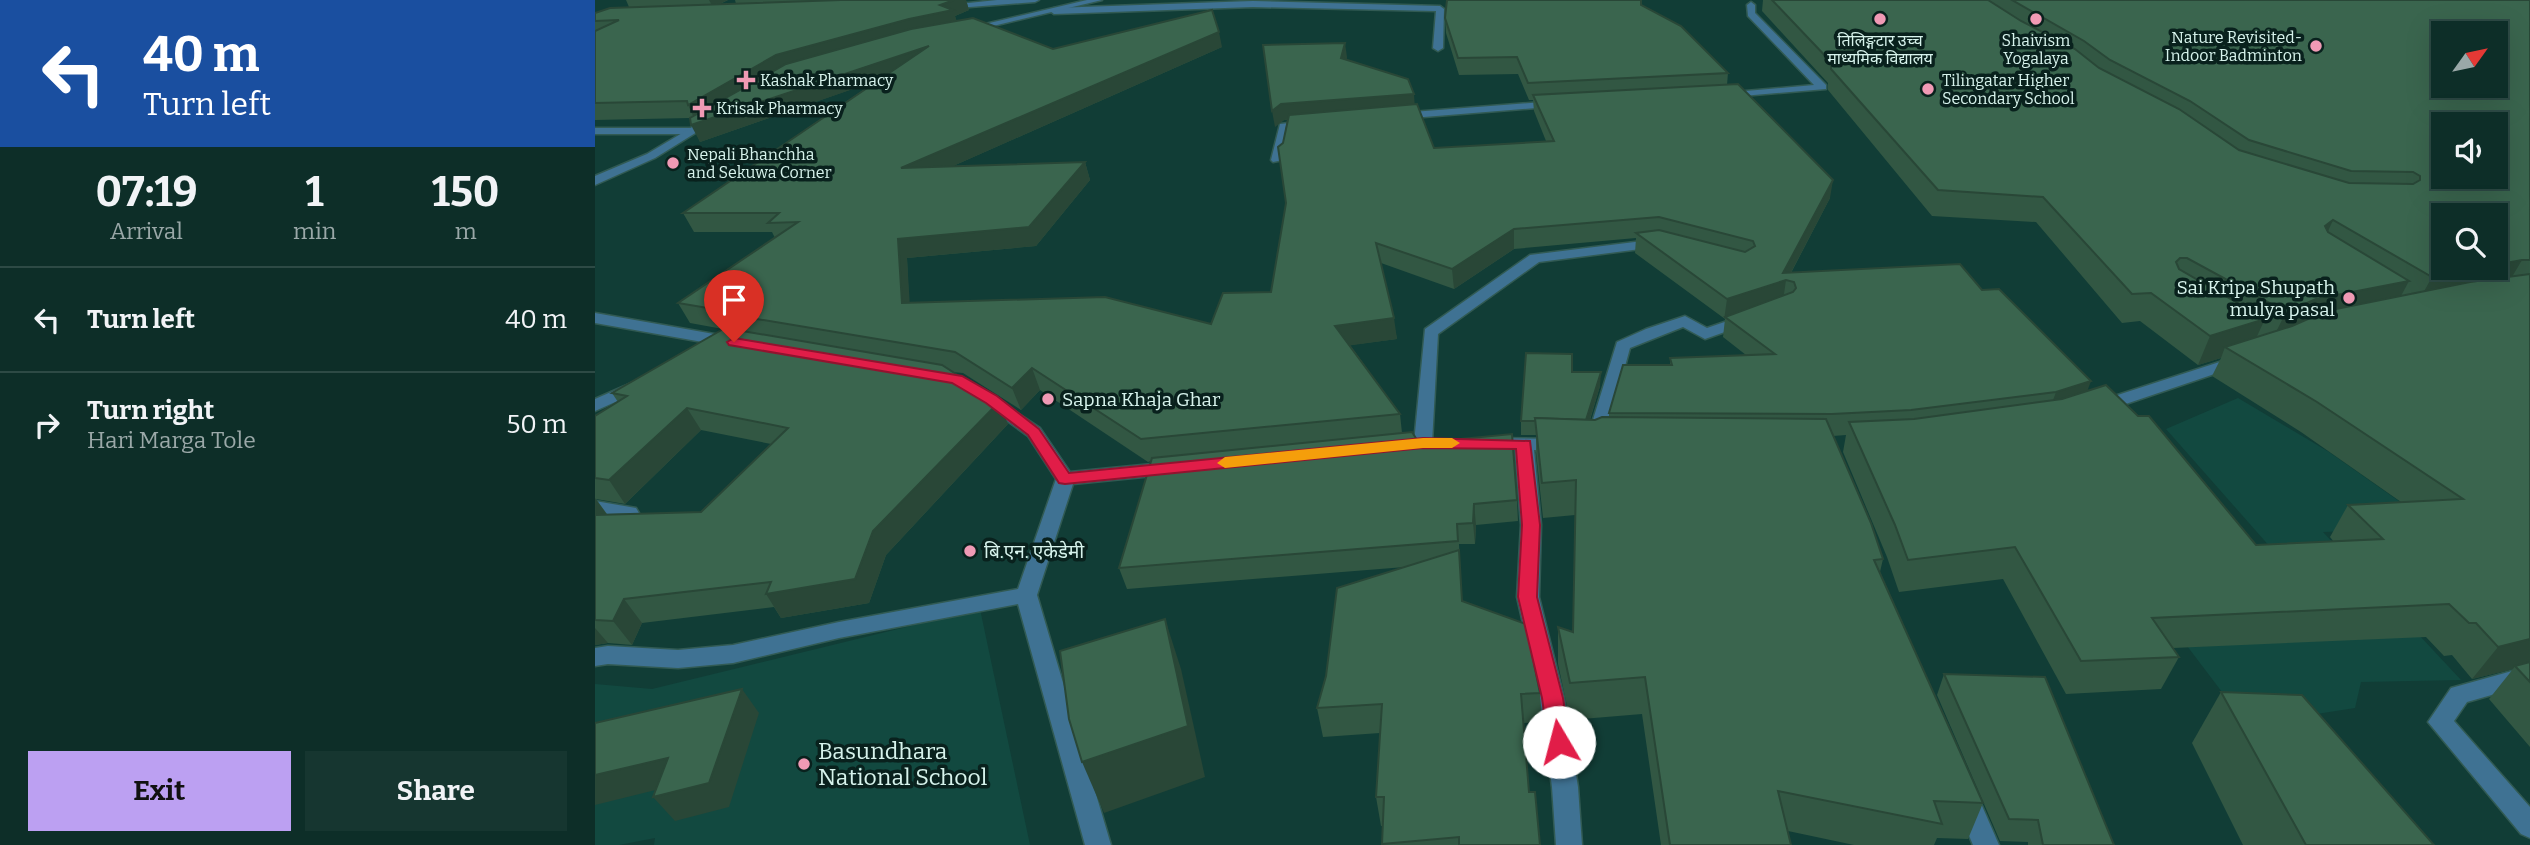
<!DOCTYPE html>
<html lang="en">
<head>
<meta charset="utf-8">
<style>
	:root { --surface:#0d2e28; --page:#163630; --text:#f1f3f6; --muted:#9aa8a8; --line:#2d4a45; --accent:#bca0f2 }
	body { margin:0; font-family:Bitter,"Noto Sans Devanagari",serif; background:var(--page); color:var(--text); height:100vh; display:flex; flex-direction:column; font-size:26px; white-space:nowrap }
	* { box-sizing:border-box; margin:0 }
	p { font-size:23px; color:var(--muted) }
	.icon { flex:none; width:38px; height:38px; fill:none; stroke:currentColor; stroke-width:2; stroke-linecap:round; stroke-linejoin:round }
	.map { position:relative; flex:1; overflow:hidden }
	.sheet { display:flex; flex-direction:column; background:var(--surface); width:595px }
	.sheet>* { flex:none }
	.hud { background:#1a4fa0; color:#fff; overflow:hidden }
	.needle { width:46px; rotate:57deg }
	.controls { position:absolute; left:1836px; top:21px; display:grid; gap:14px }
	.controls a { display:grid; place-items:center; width:77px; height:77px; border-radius:0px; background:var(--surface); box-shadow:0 7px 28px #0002,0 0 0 2px var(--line); font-size:35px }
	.pin { position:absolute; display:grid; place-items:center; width:60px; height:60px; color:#fff; margin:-72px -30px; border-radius:50% 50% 50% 0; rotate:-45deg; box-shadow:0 0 7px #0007 }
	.pin .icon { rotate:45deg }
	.me { position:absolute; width:77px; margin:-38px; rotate:352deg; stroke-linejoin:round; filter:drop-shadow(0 0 5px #0008) }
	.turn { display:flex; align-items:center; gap:24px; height:147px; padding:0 28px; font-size:32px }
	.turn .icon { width:91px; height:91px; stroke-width:2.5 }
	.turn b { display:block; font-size:49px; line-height:60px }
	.eta { display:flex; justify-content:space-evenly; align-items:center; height:119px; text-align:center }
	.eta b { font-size:42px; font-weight:700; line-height:49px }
	.cta { display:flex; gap:14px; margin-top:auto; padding:14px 28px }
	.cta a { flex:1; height:80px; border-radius:0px; background:var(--accent); color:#111; font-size:28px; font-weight:700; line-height:80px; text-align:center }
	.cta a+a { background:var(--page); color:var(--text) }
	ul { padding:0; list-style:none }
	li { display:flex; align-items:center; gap:21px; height:105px; padding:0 28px; border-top:2px solid var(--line) }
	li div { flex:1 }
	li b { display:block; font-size:26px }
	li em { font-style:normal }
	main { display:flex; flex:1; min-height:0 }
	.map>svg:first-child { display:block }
	.built { fill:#124940 }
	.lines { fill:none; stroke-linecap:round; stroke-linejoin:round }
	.minor-casing { stroke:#315a53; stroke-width:3 }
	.tertiary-casing { stroke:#315a53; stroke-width:3 }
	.minor { fill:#3f7293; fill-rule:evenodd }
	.tertiary { fill:#3f7293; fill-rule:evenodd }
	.wall { fill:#325743; fill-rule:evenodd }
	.shaded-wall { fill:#294737 }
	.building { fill:#3a654e; stroke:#294737; stroke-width:2; fill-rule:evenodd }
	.route { fill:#e11d48; stroke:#92132f; stroke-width:2 }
	.slow { fill:#f59e0b }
	.poi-dot { fill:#f09ab5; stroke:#09211d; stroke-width:2.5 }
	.labels { text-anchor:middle; stroke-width:7; stroke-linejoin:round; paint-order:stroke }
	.far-poi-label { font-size:16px; fill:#d7f3ec; stroke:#09211d; text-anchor:start }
	.poi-label { font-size:19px; fill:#d7f3ec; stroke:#09211d; text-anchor:start }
	.near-poi-label { font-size:23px; fill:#d7f3ec; stroke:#09211d; text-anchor:start }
</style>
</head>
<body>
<main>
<section class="sheet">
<div class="hud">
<div class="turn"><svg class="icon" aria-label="left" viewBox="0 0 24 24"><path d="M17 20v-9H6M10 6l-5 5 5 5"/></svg><div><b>40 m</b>Turn left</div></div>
</div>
<div class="eta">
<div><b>07:19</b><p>Arrival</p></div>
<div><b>1</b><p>min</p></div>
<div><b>150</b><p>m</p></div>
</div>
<ul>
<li><svg class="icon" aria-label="left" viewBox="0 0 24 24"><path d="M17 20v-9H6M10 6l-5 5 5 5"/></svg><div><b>Turn left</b></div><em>40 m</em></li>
<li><svg class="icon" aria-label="right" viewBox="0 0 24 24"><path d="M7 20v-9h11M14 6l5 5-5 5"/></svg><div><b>Turn right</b><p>Hari Marga Tole</p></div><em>50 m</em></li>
</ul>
<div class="cta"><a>Exit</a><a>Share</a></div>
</section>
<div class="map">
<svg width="1935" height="845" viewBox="0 0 1935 845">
	<rect width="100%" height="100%" fill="#113d36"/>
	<g class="built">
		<polygon points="1643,398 1734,452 1828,518 1835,528 1728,532 1866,680 1766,682 1760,708 1652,725 1536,572 1684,557 1571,429"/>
		<polygon points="385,609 435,845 59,845 60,838 24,845 0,845 0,684 57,689"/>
	</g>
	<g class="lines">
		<g class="minor-casing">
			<g id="minor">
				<polygon points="658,1 845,6 849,9 848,48 843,51 838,48 841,11 658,7 459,14 455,11 459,8"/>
				<polygon points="1156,2 1160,5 1160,13 1231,85 1231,89 1124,98 1124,94 1128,93 1219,85 1153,16 1152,5"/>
				<polygon points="961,101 965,102 965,106 804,119 799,116 804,113"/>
				<polygon points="713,121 717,122 717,126 694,129 688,160 678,162 676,160 685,124"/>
				<polygon points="0,128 97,128 103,131 97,134 0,134"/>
				<polygon points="1064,239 1069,240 1069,246 944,262 843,334 837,443 834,447 822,447 819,443 830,329 935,255"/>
				<polygon points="0,313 136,337 144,342 136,347 0,323"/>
				<polygon points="1150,315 1155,317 1158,320 1155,323 1110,339 1088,327 1035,348 1010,439 1007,443 995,443 992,439 1022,342 1051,329 1090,316 1112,328"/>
				<polygon points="1643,356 1649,358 1651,361 1649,364 1510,411 1498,411 1495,407 1498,403"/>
				<polygon points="39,382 45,383 47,387 45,391 0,411 0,399"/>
				<polygon points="388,390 445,428 475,472 578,462 587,468 578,474 478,484 442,595 516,845 490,845 423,604 244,638 138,663 83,668 13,664 0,666 0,648 13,646 83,650 138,645 244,622 423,589 461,479 433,436 382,399 380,395"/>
				<polygon points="895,438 965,439 974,445 965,451 939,450 946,525 944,597 969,698 983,787 987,845 961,845 957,787 945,698 922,597 926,525 920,450 889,448 886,444"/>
				<polygon points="0,501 41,508 44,513 41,518 34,520 0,513"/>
				<polygon points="1935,666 1935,684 1872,702 1859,721 1935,807 1935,838 1926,834 1833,722 1856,688"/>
				<polygon points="1372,789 1381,792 1404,845 1378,845 1359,800 1363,792"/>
			</g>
		</g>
		<g class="tertiary-casing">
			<g id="tertiary">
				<polygon points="402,0 444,0 440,2 349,9 345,6"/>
				<polygon points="492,0 507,0 373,32 369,29"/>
				<polygon points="114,117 123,119 60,158 0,185 0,176 52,154"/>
			</g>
		</g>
		<use href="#minor" class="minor"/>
		<use href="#tertiary" class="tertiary"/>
	</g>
	<g class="wall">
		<path d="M31,0H133L125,4H141L140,0H371L374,10L360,16L361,21L458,49L627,47L358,166L490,162L495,180L441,246L312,258L314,303L616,324L676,292L691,203L688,143L692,120H689L680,127L752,57L751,60L819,104L839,148L951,141L939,111L938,100H934L923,74L864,75L851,33L850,18L1046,5L1133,73L1132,85L1235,198L1196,273L1387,290L1493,391L1661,545L1739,542L1735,537L1753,505L1806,502L1706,432L1617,376L1626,358L1603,365L1545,321L1527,323L1441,222L1337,216L1233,90V83L1167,11L1168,0H1935V747L1894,699L1918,669L1877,679L1857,655L1849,656L1831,637L1578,648L1584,657L1566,689L1471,694L1408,579L1304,592L1292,557L1248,452L1251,435L1238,436L1288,559L1285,572L1388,803L1373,839L1342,838L1339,845H1259L1193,831L1196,845H1066L1047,714L975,720L963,664V627L978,632L980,515L948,518L941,452V435H926V421L977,372L1005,386L995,420H1000L1014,417V413L1075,365V358L1151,355L1128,337L1130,319L1040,253L1041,238L919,249L859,289L786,263L802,339L755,345L805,414L807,433L922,500L923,521L881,525L880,544H864L865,562L867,601L945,693L946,722L929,723L934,792L945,845H787V826H786L781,797L785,733L728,737L722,708L810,567L532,589L524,568L556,461L553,462L445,390L426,410L368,373L357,372L413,424L291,555L274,603L186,618L179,607L47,623L37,645L13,643L0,645V416L23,402L17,393L128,329L95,323L83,303L180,238L177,232H99L88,213L283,80L105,142L95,118L0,120V13L34,7ZM106,430L176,444L106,512L12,514L1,499L30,504Z"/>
		<polygon points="1349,674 1519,845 1433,845 1433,842 1405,841 1342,695"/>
		<polygon points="1626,692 1839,845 1648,845 1597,743"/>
	</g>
	<g class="shaded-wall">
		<polygon points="114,0 133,0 118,7"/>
		<polygon points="359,0 371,0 374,10 360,16 363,24 101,122 93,105 181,55 345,5"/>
		<polygon points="624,32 627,47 313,186 306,168"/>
		<polygon points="750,43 752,57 748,73 746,58"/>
		<polygon points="334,46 339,61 105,142 96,125"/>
		<polygon points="819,94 820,109 689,120 680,127 677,111 686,104"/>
		<polygon points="490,162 495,180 441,246 312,258 316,324 307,303 303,239"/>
		<polygon points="1238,180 1235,198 1192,280 1191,280 1188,301 1130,317 1129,320 1132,299 1188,273"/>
		<polygon points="1738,220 1726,247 1730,226"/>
		<polygon points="919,229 919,249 859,289 857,269"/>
		<polygon points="1927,260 1911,287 1822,304 1837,277 1885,268 1900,268 1900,265"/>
		<polygon points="1814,281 1799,309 1677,340 1691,312 1721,299"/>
		<polygon points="799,318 802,339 744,347 740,326"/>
		<polygon points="1670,319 1657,347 1630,347 1626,358 1603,365 1615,336"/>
		<polygon points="437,368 445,390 426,410 417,388"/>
		<polygon points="1006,372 1005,386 990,435 990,421"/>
		<polygon points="1496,381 1488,403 1453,414 1461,392"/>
		<polygon points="404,402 413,424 291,555 274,603 186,618 171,594 278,531"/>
		<polygon points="92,408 106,430 30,504 14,480"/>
		<polygon points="0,498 15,519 0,533"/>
		<polygon points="879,504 881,525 880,544 878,523"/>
		<polygon points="29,599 47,623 37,645 18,621"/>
		<polygon points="570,619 586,669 610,777 509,813 487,762"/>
		<polygon points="0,628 13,643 0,645"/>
		<polygon points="1935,639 1935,664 1920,666 1918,669 1877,679 1903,647"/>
		<polygon points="147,689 164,713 134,807 80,821 58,797"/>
		<polygon points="73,758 93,782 0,805 0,775"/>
	</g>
	<g class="building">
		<polygon points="246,0 359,0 345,5 358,10 314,19 181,55 93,105 92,101 0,103 0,31 24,20 0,21 0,13 15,8"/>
		<polygon points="852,0 1046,0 1046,5 1086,26 1133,73 933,83 922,57 863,58 850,18"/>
		<path d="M1177,0H1393L1426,21L1480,49L1504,68L1584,109L1644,150L1754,183L1818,184L1825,180V176L1818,172L1756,171L1654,140L1595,101L1515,60L1489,41L1417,0H1935V260H1927L1900,265V215H1848V268H1885L1837,277L1738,220L1730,226L1733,232L1814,281L1721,299L1691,312L1592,258H1585L1581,262L1584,269L1670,319L1615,336L1556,293L1537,294L1448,197L1343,190L1236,69V62ZM1848,33H1900V86H1848ZM1848,124H1900V177H1848Z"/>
		<polygon points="617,10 624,32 306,168 490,162 434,227 303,239 307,303 510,297 616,324 628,293 676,292 691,203 683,147 688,143 694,115 822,104 839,148 959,141 938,95 1143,84 1238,180 1188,273 1365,264 1387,290 1404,289 1496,381 1461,392 1316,410 1237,414 1014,413 1028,365 1077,365 1075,358 1180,354 1130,317 1198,292 1201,288 1199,282 1191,280 1132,299 1041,233 1064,230 1150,252 1160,246 1158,241 1064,217 919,229 857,269 781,243 799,318 740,326 805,414 546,439 437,368 417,388 360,352 150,317 154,315 83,303 203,222 173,223 184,213 88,213 334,46 96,125 95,118 191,64 316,29 378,18 458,49"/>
		<polygon points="750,43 746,58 813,79 819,94 686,104 677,111 668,45"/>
		<polygon points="1935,274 1935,639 1903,647 1881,623 1874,623 1854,604 1557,618 1584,657 1486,661 1420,547 1313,560 1300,525 1254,422 1319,419 1467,399 1511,385 1543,416 1554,416 1661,545 1788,539 1753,505 1868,499 1722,402 1630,347 1697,326 1731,311 1875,282"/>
		<polygon points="130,328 347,365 404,402 278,531 260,579 171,594 176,582 29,599 18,621 0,620 0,515 106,512 193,428 92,408 14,480 0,478 0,416 32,396 17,393"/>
		<polygon points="931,353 977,354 977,372 1006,372 991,420 940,418 941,421 926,421"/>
		<polygon points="1007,417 1231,419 1276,523 1288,559 1279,560 1388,803 1339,801 1347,824 1183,791 1196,845 1075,845 1050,677 975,683 963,627 978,632 981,480 947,483 940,418 1000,420"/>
		<polygon points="817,432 824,443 917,434 922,500 879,504 878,523 862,524 863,541 524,568 557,458"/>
		<polygon points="864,550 867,601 931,624 945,693 926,694 934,792 940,792 945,845 864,845 864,837 787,844 789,797 781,797 787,704 722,708 731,676 742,588"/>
		<polygon points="570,619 593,726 487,762 474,719 465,651"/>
		<polygon points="1935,662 1935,682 1920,666"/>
		<polygon points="1349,674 1450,677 1519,845 1448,845 1443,820 1414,819"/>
		<polygon points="147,689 114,783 58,797 73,758 0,775 0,723"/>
		<polygon points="1626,692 1707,695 1839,845 1711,845"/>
	</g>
	<polygon class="route" points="139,338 367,376 402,396 444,429 474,473 828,438 935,441 945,525 942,597 968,698 975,742 972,749 964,752 956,749 953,742 947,698 923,597 927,525 921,449 828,448 470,484 464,483 433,435 391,403 357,383 134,345 132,342"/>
	<polygon class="slow" points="828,438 857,438 865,443 857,448 828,448 630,468 622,463 630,457"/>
	<g class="poi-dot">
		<circle cx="1285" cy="19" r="7"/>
		<circle cx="1441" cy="19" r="7"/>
		<circle cx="1721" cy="46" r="7"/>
		<path d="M147.5 69.5h7v7h7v7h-7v7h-7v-7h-7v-7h7z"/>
		<circle cx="1333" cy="89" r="7"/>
		<path d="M103.5 97.5h7v7h7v7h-7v7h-7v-7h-7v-7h7z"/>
		<circle cx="78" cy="163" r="7"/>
		<circle cx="1754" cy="298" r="7"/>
		<circle cx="453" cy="399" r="7"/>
		<circle cx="375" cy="551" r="7"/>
		<circle cx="209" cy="764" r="7"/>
	</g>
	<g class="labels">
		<g class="far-poi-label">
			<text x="1707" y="43" text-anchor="end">Nature Revisited-<tspan x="1707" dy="18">Indoor Badminton</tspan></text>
			<text x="1285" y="46" text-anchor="middle">तिलिङ्गटार उच्च<tspan x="1285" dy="18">माध्यमिक विद्यालय</tspan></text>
			<text x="1441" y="46" text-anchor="middle">Shaivism<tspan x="1441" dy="18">Yogalaya</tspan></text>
			<text x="165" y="86">Kashak Pharmacy</text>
			<text x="1347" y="86">Tilingatar Higher<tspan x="1347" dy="18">Secondary School</tspan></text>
			<text x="121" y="114">Krisak Pharmacy</text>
			<text x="92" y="160">Nepali Bhanchha<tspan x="92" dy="18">and Sekuwa Corner</tspan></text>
		</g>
		<g class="poi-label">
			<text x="1740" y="294" text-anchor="end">Sai Kripa Shupath<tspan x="1740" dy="22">mulya pasal</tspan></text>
			<text x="467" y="406">Sapna Khaja Ghar</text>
			<text x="389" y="558">बि.एन. एकेडेमी</text>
		</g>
		<g class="near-poi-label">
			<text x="223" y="759">Basundhara<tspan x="223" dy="26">National School</tspan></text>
		</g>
	</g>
</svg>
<div class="controls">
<a><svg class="needle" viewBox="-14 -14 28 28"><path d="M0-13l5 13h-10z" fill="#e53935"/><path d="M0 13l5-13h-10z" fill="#9aa8a8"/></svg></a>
<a><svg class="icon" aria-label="sound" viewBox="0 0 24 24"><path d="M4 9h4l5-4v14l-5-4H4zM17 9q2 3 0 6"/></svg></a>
<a><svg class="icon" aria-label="search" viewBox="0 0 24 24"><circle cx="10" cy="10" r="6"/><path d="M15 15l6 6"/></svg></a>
</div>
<div class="pin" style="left:139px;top:342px;background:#d93025"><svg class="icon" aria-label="arrive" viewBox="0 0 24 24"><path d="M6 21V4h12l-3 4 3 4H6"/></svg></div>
<svg class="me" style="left:964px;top:742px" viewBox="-20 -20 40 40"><circle r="19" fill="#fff"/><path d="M0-13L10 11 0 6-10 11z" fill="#e11d48"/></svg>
</div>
</main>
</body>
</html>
